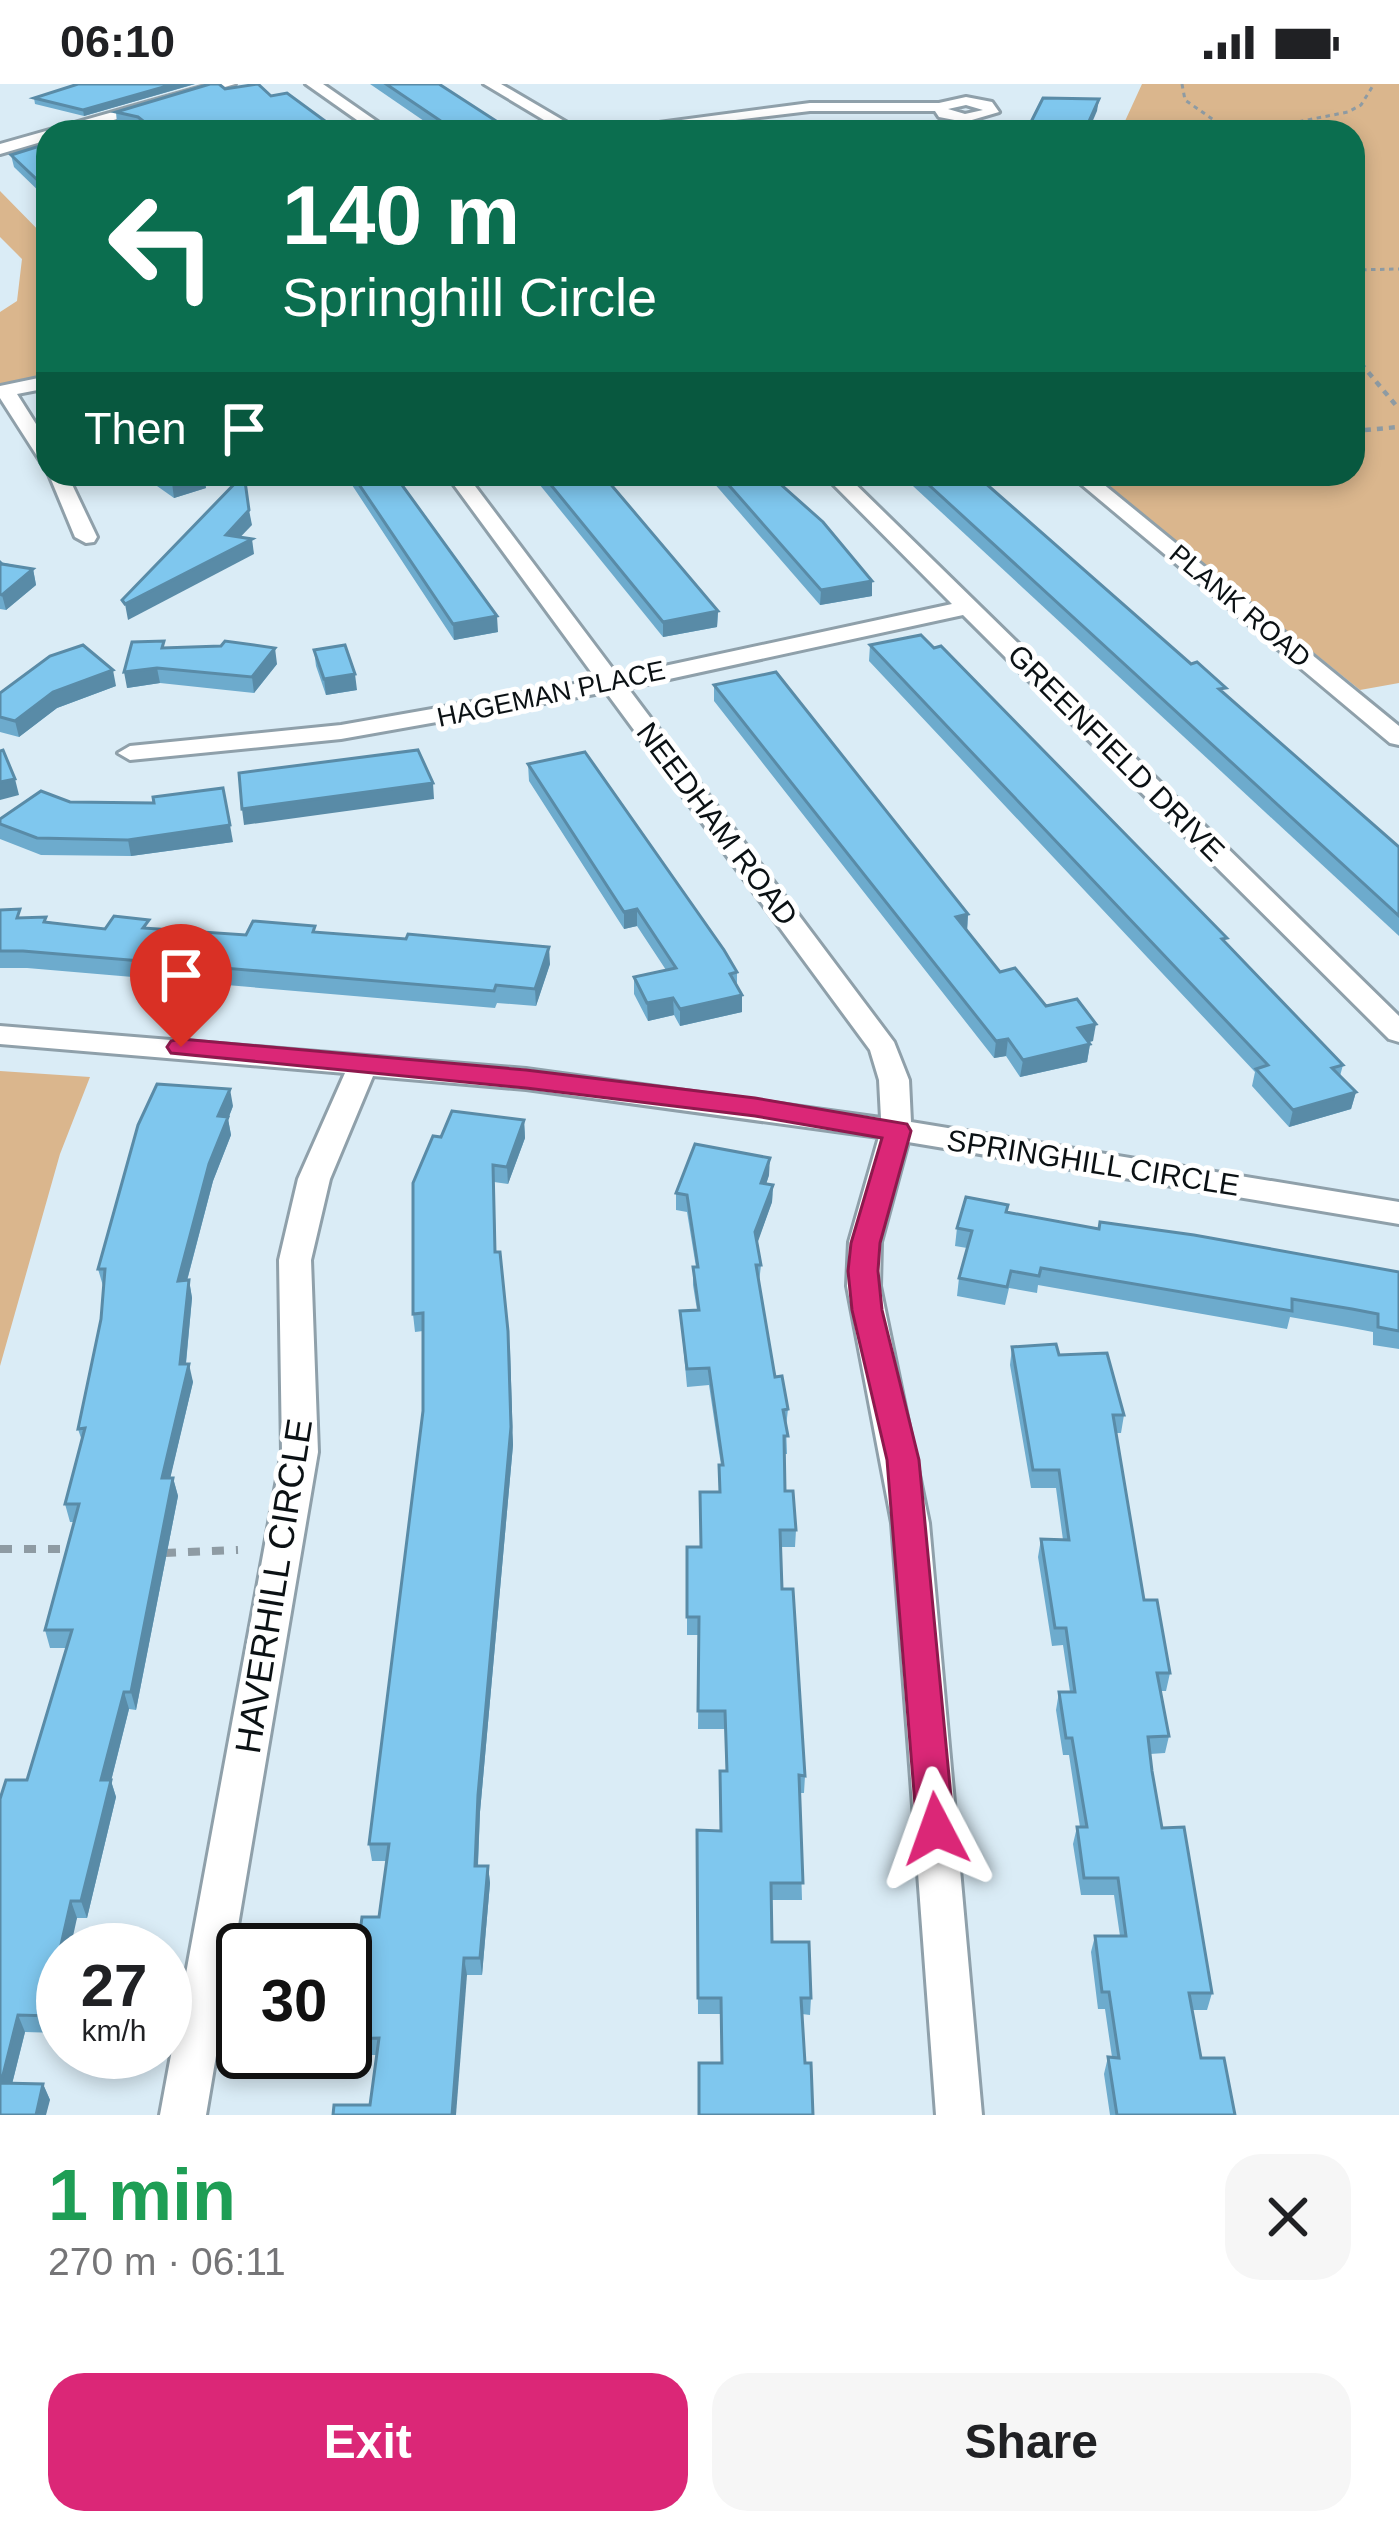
<!DOCTYPE html>
<html lang="en">
<head>
<meta charset="utf-8">
<style>
	:root { --surface:#fff; --page:#f6f6f6; --text:#202124; --muted:#757577; --accent:#db2777 }
	body { margin:0; font-family:Helvetica,sans-serif; background:var(--page); color:var(--text); height:100vh; display:flex; flex-direction:column; font-size:45px; white-space:nowrap }
	* { box-sizing:border-box; margin:0 }
	p { font-size:39px; color:var(--muted) }
	.icon { flex:none; width:66px; height:66px; fill:none; stroke:currentColor; stroke-width:2; stroke-linecap:round; stroke-linejoin:round }
	.map { position:relative; height:2031px; overflow:hidden }
	.sheet { display:flex; flex-direction:column; background:var(--surface); flex:1 }
	.sheet>* { flex:none }
	.banner { position:absolute; left:36px; top:36px; width:1329px; height:366px; border-radius:36px; box-shadow:0 6px 18px #0003; background:#0b6e4f; color:#fff; overflow:hidden }
	.speed { position:absolute; left:36px; top:1839px; display:flex; gap:24px; font-size:60px; font-weight:700; text-align:center }
	.speed>* { display:grid; place-content:center; width:156px; height:156px; border-radius:50%; background:var(--surface); box-shadow:0 6px 18px #0003; line-height:1 }
	.speed small { font-size:30px; font-weight:400 }
	.speed .limit { border:6px solid #111; border-radius:18px; background:#fff; color:#111 }
	.pin { position:absolute; display:grid; place-items:center; width:102px; height:102px; color:#fff; margin:-123px -51px; border-radius:50% 50% 50% 0; rotate:-45deg; box-shadow:0 0 12px #0007 }
	.pin .icon { rotate:45deg }
	.me { position:absolute; width:132px; margin:-66px; rotate:356deg; stroke-linejoin:round; filter:drop-shadow(0 0 9px #0008) }
	.turn { display:flex; align-items:center; gap:42px; height:252px; padding:0 48px; font-size:54px }
	.turn .icon { width:156px; height:156px; stroke-width:2.5 }
	.turn b { display:block; font-size:84px; line-height:102px }
	.then { display:flex; align-items:center; height:114px; padding:0 48px; background:#0003; gap:24px; font-size:45px }
	.round { display:grid; place-items:center; flex:none; width:126px; height:126px; border-radius:36px; background:var(--page) }
	.overview { display:flex; align-items:center; justify-content:space-between; height:204px; padding:0 48px }
	h1 { font-size:72px; font-weight:700; line-height:90px; color:#1e9e55 }
	.primary-button { display:flex; gap:24px; margin-top:auto; padding:24px 48px }
	.primary-button a { flex:1; height:138px; border-radius:36px; background:var(--accent); color:#fff; font-size:48px; font-weight:700; line-height:138px; text-align:center }
	.primary-button a+a { background:var(--page); color:var(--text) }
	.status { display:flex; justify-content:space-between; align-items:center; height:84px; padding:0 60px; background:var(--surface); direction:ltr }
	.status svg { height:33px; fill:currentColor }
	.map>svg:first-child { display:block }
	.green { fill:#dab68d }
	.lines { fill:none; stroke-linecap:round; stroke-linejoin:round }
	.street-casing { stroke:#8fa0aa; stroke-width:6 }
	.path-far2 { stroke:#8e9ba3; stroke-width:3; stroke-dasharray:4.5 4.5; stroke-linecap:butt }
	.path-far1 { stroke:#8e9ba3; stroke-width:4.5; stroke-dasharray:6 6; stroke-linecap:butt }
	.path { stroke:#8e9ba3; stroke-width:8; stroke-dasharray:12 12; stroke-linecap:butt }
	.street { fill:#fff; fill-rule:evenodd }
	.wall { fill:#6dabcd }
	.shaded-wall { fill:#598ba7 }
	.building { fill:#7fc7ee; stroke:#598ba7; stroke-width:3 }
	.route { fill:#db2777; stroke:#8e194d; stroke-width:3 }
	.labels { text-anchor:middle; stroke-width:10; stroke-linejoin:round; paint-order:stroke }
	.far-street-label { font-size:27px; fill:#0b1114; stroke:#fff }
	.street-label { font-size:30px; fill:#0b1114; stroke:#fff }
	.near-street-label { font-size:36px; fill:#0b1114; stroke:#fff }
</style>
</head>
<body>
<div class="status"><b>06:10</b><svg viewBox="0 0 49 12"><path d="M0 12V9h3v3zM5 12V6h3v6zM10 12V3h3v9zM15 12V0h3v12zM26 1h20v11H26zM47 4h2v5h-2z"/></svg></div>
<div class="map">
<svg width="1399" height="2031" viewBox="0 0 1399 2031">
	<rect width="100%" height="100%" fill="#daecf6"/>
	<g class="green">
		<polygon points="1142,0 1399,0 1399,599 1360,606 1092,390 1353,390 1353,48 1120,48"/>
		<polygon points="0,107 48,156 48,292 0,302 0,228 17,217 22,175 0,153"/>
		<polygon points="0,987 90,993 60,1070 0,1282"/>
	</g>
	<g class="lines">
		<g class="street-casing">
			<g id="street">
				<polygon points="212,0 235,0 73,48 48,48 48,56 0,70 0,60"/>
				<polygon points="306,0 323,0 392,48 374,48"/>
				<polygon points="484,0 501,0 583,48 564,48"/>
				<path d="M966,13L992,18L999,28L965,38L939,33L935,27H810L637,48H591L810,19H939ZM966,21L983,26L965,30L948,25Z"/>
				<polygon points="48,292 48,304 17,310 48,359 48,380 41,378 0,314 0,302"/>
				<polygon points="48,388 67,390 97,453 94,458 86,459 75,453"/>
				<polygon points="446,390 466,390 618,592 952,520 823,390 845,390 1399,932 1399,958 1389,955 963,531 628,604 894,958 909,996 911,1038 1399,1118 1399,1140 908,1058 881,1158 880,1202 929,1439 982,2031 936,2031 892,1439 847,1202 849,1158 879,1053 526,1005 373,992 330,1095 311,1176 318,1368 206,2031 160,2031 282,1368 279,1176 298,1095 345,989 0,960 0,942 526,985 881,1034 879,996 870,966 606,608 341,655 130,676 118,669 130,662 341,641 597,596"/>
				<polygon points="1069,390 1091,390 1399,642 1399,661 1390,659"/>
			</g>
		</g>
		<g class="path-far2">
			<polyline points="1182,0 1185,16 1231,48"/>
			<polyline points="1246,48 1348,28 1361,21 1374,0"/>
			<polyline points="1353,186 1399,185"/>
		</g>
		<g class="path-far1">
			<polyline points="1353,270 1399,325"/>
			<polyline points="1353,347 1399,343"/>
		</g>
		<g class="path">
			<polyline points="0,1465 75,1465"/>
			<polyline points="164,1469 238,1466"/>
		</g>
		<use href="#street" class="street"/>
	</g>
	<g class="wall">
		<polygon points="78,0 195,0 84,32 35,20 34,14"/>
		<polygon points="370,0 439,0 513,48 440,48"/>
		<polygon points="225,5 271,12 340,48 144,48 140,45 117,40 116,28"/>
		<polygon points="48,61 48,116 14,83 11,71"/>
		<polygon points="140,390 203,390 206,404 174,414"/>
		<polygon points="342,390 394,390 498,548 454,556 352,401"/>
		<polygon points="531,390 602,390 718,527 717,543 663,553"/>
		<polygon points="706,390 771,390 872,497 872,512 820,521"/>
		<polygon points="900,390 975,390 1399,763 1399,852"/>
		<polygon points="0,478 33,485 36,501 6,526 0,525"/>
		<polygon points="870,561 1226,860 1343,981 1340,992 1356,1008 1351,1025 1289,1043 1252,1002 1255,988 869,577"/>
		<polygon points="165,564 277,580 254,609 160,599 127,604"/>
		<polygon points="314,566 357,606 326,611 316,582"/>
		<polygon points="714,601 968,830 967,846 1000,888 1093,957 1088,958 1090,960 1087,978 1020,993 1006,972 994,974 714,617"/>
		<polygon points="116,602 57,624 19,653 0,648 0,609"/>
		<polygon points="528,680 737,888 737,902 742,911 742,928 680,942 674,931 648,937 634,910 634,893 666,886 637,842 624,845 529,697"/>
		<polygon points="70,718 233,758 131,772 41,771 0,755 0,735"/>
		<polygon points="0,826 22,834 105,845 150,845 246,851 316,848 550,880 536,922 497,919 495,924 27,884 0,884"/>
		<polygon points="233,1022 228,1035 231,1051 213,1097 187,1197 189,1196 192,1214 186,1280 193,1298 170,1394 173,1394 178,1412 136,1626 129,1625 111,1697 116,1713 87,1834 77,1834 63,1866 63,1926 58,1949 25,1948 12,2000 43,2000 50,2016 0,2031 27,1696 67,1564 50,1564 45,1546 74,1438 70,1438 65,1420 82,1357 78,1345 101,1235 103,1202 98,1185"/>
		<polygon points="524,1036 525,1054 508,1100 494,1098 496,1168 513,1361 480,1728 478,1782 488,1782 490,1799 482,1891 467,1891 370,2021 377,1971 349,1971 346,1955 379,1833 386,1777 372,1777 369,1760 423,1327 423,1247 415,1248 413,1230 441,1053"/>
		<polygon points="769,1091 766,1100 773,1101 772,1118 757,1159 761,1181 759,1199 775,1293 788,1325 786,1343 787,1370 784,1370 785,1407 796,1446 795,1463 780,1463 782,1505 805,1692 804,1709 799,1709 802,1816 772,1816 772,1858 811,1914 810,1931 802,1930 722,1979 721,1930 698,1930 697,1746 721,1747 726,1687 725,1645 698,1645 699,1551 687,1551 687,1463 700,1463 719,1408 721,1381 709,1301 687,1303 680,1227 697,1226 693,1201 693,1183 696,1183 687,1128 676,1126 676,1109"/>
		<polygon points="1007,1128 1099,1145 1399,1188 1399,1265 1373,1261 1373,1248 1347,1243 1290,1233 1287,1245 1038,1201 1037,1209 1009,1204 1005,1221 957,1212 959,1194 967,1164 955,1162 957,1144"/>
		<polygon points="1012,1263 1059,1271 1124,1331 1121,1349 1116,1349 1144,1516 1170,1589 1166,1607 1160,1607 1169,1652 1165,1669 1150,1670 1152,1687 1162,1744 1212,1909 1207,1926 1192,1926 1201,1974 1235,2031 1110,2031 1104,1990 1108,1973 1112,1973 1105,1925 1098,1925 1091,1868 1095,1852 1120,1852 1114,1811 1081,1811 1073,1760 1077,1743 1080,1743 1069,1671 1063,1671 1056,1626 1059,1608 1070,1608 1063,1561 1052,1562 1038,1473 1041,1455 1063,1456 1056,1404 1031,1404 1010,1281"/>
	</g>
	<g class="shaded-wall">
		<polygon points="174,0 195,0 84,32 83,26"/>
		<polygon points="1099,15 1097,27 1088,48 1079,48"/>
		<polygon points="203,390 206,404 174,414 172,399"/>
		<polygon points="249,426 252,441 228,466 226,451"/>
		<polygon points="252,455 254,470 128,536 125,520"/>
		<polygon points="33,485 36,501 6,526 2,511"/>
		<polygon points="872,497 872,512 820,521 821,506"/>
		<polygon points="718,527 717,543 663,553 663,538"/>
		<polygon points="497,532 498,548 454,556 453,540"/>
		<polygon points="275,564 277,580 254,609 252,593"/>
		<polygon points="157,584 160,599 127,604 124,588"/>
		<polygon points="113,586 116,602 57,624 19,653 15,637 53,608"/>
		<polygon points="355,590 357,606 326,611 324,595"/>
		<polygon points="15,695 19,711 0,716 0,698"/>
		<polygon points="433,699 434,715 244,741 242,725"/>
		<polygon points="230,741 233,758 131,772 128,756"/>
		<polygon points="637,825 637,842 624,845 624,828"/>
		<polygon points="968,830 967,847 956,833"/>
		<polygon points="549,863 550,880 536,922 535,905"/>
		<polygon points="742,911 742,928 680,942 680,925"/>
		<polygon points="673,914 674,931 648,937 647,919"/>
		<polygon points="1096,940 1093,957 1075,962 1078,944"/>
		<polygon points="1008,955 1006,972 994,974 996,957"/>
		<polygon points="1090,960 1087,978 1020,993 1023,976"/>
		<polygon points="230,1005 233,1022 228,1035 231,1051 213,1097 182,1215 178,1197 218,1032"/>
		<polygon points="1356,1008 1351,1025 1289,1043 1293,1026"/>
		<polygon points="524,1036 525,1054 508,1100 507,1083"/>
		<polygon points="770,1074 769,1091 761,1116 761,1099"/>
		<polygon points="773,1101 772,1118 755,1166 755,1148"/>
		<polygon points="189,1196 192,1214 184,1298 180,1280"/>
		<polygon points="510,1265 513,1361 480,1728 477,1799 475,1782 478,1711"/>
		<polygon points="189,1280 193,1298 166,1412 162,1394"/>
		<polygon points="173,1394 178,1412 136,1626 131,1608"/>
		<polygon points="124,1608 129,1625 111,1697 116,1713 87,1834 81,1817 101,1696"/>
		<polygon points="488,1782 490,1799 482,1891 480,1874"/>
		<polygon points="71,1817 77,1834 70,1866 63,1866 63,1926 58,1949 51,1932 58,1874"/>
		<polygon points="464,1874 467,1891 456,2031 452,2031"/>
		<polygon points="18,1931 25,1948 8,2016 1,1999"/>
		<polygon points="43,2000 50,2016 46,2031 36,2031"/>
	</g>
	<g class="building">
		<polygon points="78,0 174,0 83,26 34,14"/>
		<polygon points="210,0 219,0 225,5 258,0 271,12 287,9 340,48 157,48 138,33 116,28"/>
		<polygon points="386,0 439,0 513,48 457,48"/>
		<polygon points="1043,14 1099,15 1085,46 1026,48"/>
		<polygon points="46,60 48,61 48,106 11,71"/>
		<polygon points="159,390 202,390 172,399"/>
		<polygon points="244,390 249,426 226,451 252,455 125,520 122,516"/>
		<polygon points="352,390 394,390 497,532 453,540"/>
		<polygon points="542,390 602,390 718,527 663,538"/>
		<polygon points="719,390 769,390 823,438 872,497 821,506"/>
		<polygon points="917,390 975,390 1191,580 1197,578 1226,604 1219,605 1399,763 1399,832"/>
		<polygon points="0,478 2,480 33,485 2,511 0,510"/>
		<polygon points="921,551 934,564 941,562 1227,854 1222,855 1343,981 1332,984 1356,1008 1293,1026 1256,985 1268,981 870,561"/>
		<polygon points="164,557 162,564 221,562 225,557 275,564 252,593 157,584 124,588 132,558"/>
		<polygon points="83,561 113,586 53,608 15,637 0,633 0,609 50,572"/>
		<polygon points="345,561 355,590 324,595 314,566"/>
		<polygon points="776,588 968,830 956,833 1000,888 1015,884 1046,922 1077,915 1096,940 1078,944 1090,960 1023,976 1008,955 996,957 714,601"/>
		<polygon points="3,666 15,695 0,698 0,667"/>
		<polygon points="418,666 433,699 242,725 239,689"/>
		<polygon points="585,668 724,866 737,888 730,890 742,911 680,925 673,914 647,919 634,893 676,884 637,825 624,828 528,680"/>
		<polygon points="223,704 230,741 128,756 37,754 0,740 0,735 41,707 70,718 154,719 153,713"/>
		<polygon points="20,825 17,834 46,833 44,838 105,845 114,832 149,836 143,844 246,851 253,837 315,842 313,848 406,855 408,850 549,863 535,905 496,901 494,907 23,867 0,867 0,826"/>
		<polygon points="157,1000 230,1005 218,1032 228,1033 209,1080 178,1197 189,1196 180,1280 189,1280 162,1394 173,1394 131,1608 124,1608 101,1696 111,1696 99,1745 81,1817 71,1817 58,1874 63,1874 63,1882 51,1932 18,1931 1,1999 43,2000 36,2031 0,2031 0,1715 6,1696 27,1696 72,1546 45,1546 79,1420 65,1420 85,1344 78,1345 101,1235 105,1185 98,1185 138,1041"/>
		<polygon points="452,1027 524,1036 507,1083 493,1081 495,1168 500,1168 508,1247 511,1343 478,1711 475,1782 488,1782 480,1874 464,1874 452,2031 333,2031 334,2021 370,2021 379,1954 346,1955 362,1833 379,1833 389,1760 369,1760 423,1327 423,1229 413,1230 413,1099 433,1052 441,1053"/>
		<polygon points="695,1060 770,1074 761,1099 773,1101 755,1148 761,1181 756,1181 775,1293 782,1292 788,1325 783,1326 788,1352 784,1352 785,1407 793,1407 796,1446 780,1446 782,1505 793,1505 805,1692 799,1691 803,1799 771,1799 772,1858 809,1858 811,1914 801,1914 805,1979 811,1979 813,2031 699,2031 699,1979 722,1979 721,1914 698,1914 697,1746 721,1747 720,1687 727,1687 725,1627 698,1627 699,1533 687,1533 687,1463 701,1463 700,1408 720,1408 719,1381 723,1381 709,1284 687,1285 680,1227 699,1226 693,1183 698,1183 687,1111 676,1109"/>
		<polygon points="966,1113 1008,1121 1006,1128 1099,1145 1100,1138 1194,1151 1399,1188 1399,1247 1378,1243 1378,1230 1352,1225 1292,1215 1292,1227 1041,1184 1039,1192 1011,1187 1007,1203 959,1194 972,1147 957,1144"/>
		<polygon points="1056,1260 1059,1271 1107,1269 1124,1331 1113,1331 1144,1516 1157,1516 1170,1589 1157,1589 1169,1652 1148,1653 1152,1687 1162,1744 1184,1743 1212,1909 1189,1909 1201,1974 1224,1974 1235,2031 1117,2031 1108,1973 1119,1974 1109,1908 1102,1908 1095,1852 1126,1852 1118,1794 1084,1794 1077,1743 1087,1743 1072,1654 1066,1654 1059,1608 1075,1608 1066,1544 1055,1544 1041,1455 1069,1456 1059,1386 1033,1386 1012,1263"/>
	</g>
	<polygon class="route" points="181,955 526,986 755,1014 907,1040 911,1047 880,1159 878,1187 882,1226 919,1376 954,1745 949,1757 936,1762 922,1757 917,1745 887,1376 852,1226 848,1187 851,1159 882,1054 755,1032 526,1004 171,969 167,963 171,957"/>
	<g class="labels">
		<g class="far-street-label">
			<text transform="translate(1240 522) rotate(40)" y="9">PLANK ROAD</text>
			<text transform="translate(551 610) rotate(-12)" y="9">HAGEMAN PLACE</text>
		</g>
		<g class="street-label">
			<text transform="translate(1116 669) rotate(45)" y="10">GREENFIELD DRIVE</text>
			<text transform="translate(717 740) rotate(53)" y="10">NEEDHAM ROAD</text>
			<text transform="translate(1093 1079) rotate(9)" y="10">SPRINGHILL CIRCLE</text>
		</g>
		<g class="near-street-label">
			<text transform="translate(273 1502) rotate(-81)" y="13">HAVERHILL CIRCLE</text>
		</g>
	</g>
</svg>
<div class="speed"><div>27<small>km/h</small></div><div class="limit">30</div></div>
<div class="pin" style="left:181px;top:963px;background:#d93025"><svg class="icon" aria-label="arrive" viewBox="0 0 24 24"><path d="M6 21V4h12l-3 4 3 4H6"/></svg></div>
<svg class="me" style="left:936px;top:1745px" viewBox="-20 -20 40 40"><path d="M0-17L14 15 0 8-14 15z" fill="#db2777" stroke="#fff" stroke-width="4"/></svg>
<div class="banner">
<div class="turn"><svg class="icon" aria-label="left" viewBox="0 0 24 24"><path d="M17 20v-9H6M10 6l-5 5 5 5"/></svg><div><b>140 m</b>Springhill Circle</div></div>
<div class="then">Then<svg class="icon" aria-label="arrive" viewBox="0 0 24 24"><path d="M6 21V4h12l-3 4 3 4H6"/></svg></div>
</div>
</div>
<section class="sheet">
<div class="overview"><div><h1>1 min</h1><p>270 m · 06:11</p></div><a class="round"><svg class="icon" aria-label="close" viewBox="0 0 24 24"><path d="M6 6l12 12M18 6L6 18"/></svg></a></div>
<div class="primary-button"><a>Exit</a><a>Share</a></div>
</section>
</body>
</html>
